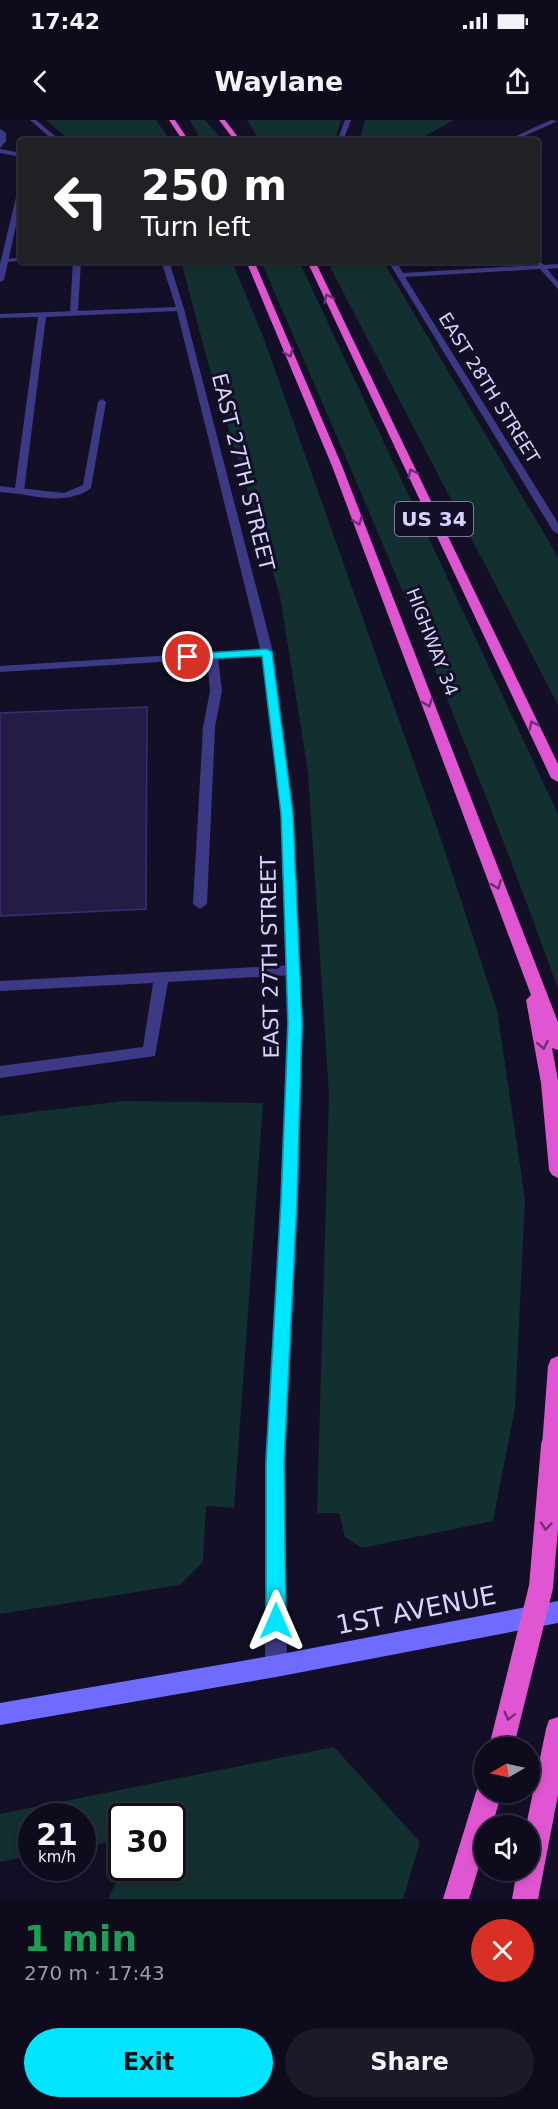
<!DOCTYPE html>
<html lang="en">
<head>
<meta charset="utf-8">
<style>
	:root { --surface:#0e0b1c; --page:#1c1929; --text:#f1f3f6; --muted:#9b9ba3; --line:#2e2b3b; --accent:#00e5ff }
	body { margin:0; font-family:"DejaVu Sans",sans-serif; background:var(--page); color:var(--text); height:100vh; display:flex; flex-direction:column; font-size:22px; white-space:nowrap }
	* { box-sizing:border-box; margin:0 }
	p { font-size:20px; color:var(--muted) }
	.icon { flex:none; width:33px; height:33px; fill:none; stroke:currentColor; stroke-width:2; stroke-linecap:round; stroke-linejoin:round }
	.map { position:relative; height:1779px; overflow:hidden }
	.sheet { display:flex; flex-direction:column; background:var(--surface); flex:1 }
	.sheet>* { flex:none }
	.top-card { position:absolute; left:18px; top:18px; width:522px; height:126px; border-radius:6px; box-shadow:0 3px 9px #0003,0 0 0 2px var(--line); background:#202124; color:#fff; overflow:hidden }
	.needle { width:39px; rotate:261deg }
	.fabs { position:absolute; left:474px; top:1617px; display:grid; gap:12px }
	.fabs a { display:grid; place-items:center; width:66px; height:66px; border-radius:50%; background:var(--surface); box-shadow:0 3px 9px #0003,0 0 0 2px var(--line); font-size:30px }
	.speed { position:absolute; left:18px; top:1683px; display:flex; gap:12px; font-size:30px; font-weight:700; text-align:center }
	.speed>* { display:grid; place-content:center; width:78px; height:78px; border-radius:50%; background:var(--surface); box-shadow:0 3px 9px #0003,0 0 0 2px var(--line); line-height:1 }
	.speed small { font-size:15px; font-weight:400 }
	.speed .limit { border:3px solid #111; border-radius:9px; background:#fff; color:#111 }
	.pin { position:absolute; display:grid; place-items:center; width:51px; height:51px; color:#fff; margin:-26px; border:3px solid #fff; border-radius:50%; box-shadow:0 2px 6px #0007 }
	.me { position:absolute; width:66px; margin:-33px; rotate:0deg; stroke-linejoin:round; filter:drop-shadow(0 0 4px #0008) }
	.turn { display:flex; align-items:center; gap:21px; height:126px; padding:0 24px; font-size:27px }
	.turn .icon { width:78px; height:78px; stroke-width:2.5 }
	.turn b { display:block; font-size:42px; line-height:51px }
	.round { display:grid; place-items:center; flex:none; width:63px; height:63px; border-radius:32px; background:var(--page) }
	.summary { display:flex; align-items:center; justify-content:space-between; height:102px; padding:0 24px }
	h1 { font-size:36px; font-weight:700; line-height:45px; color:#1e9e55 }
	.action { display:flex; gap:12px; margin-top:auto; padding:12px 24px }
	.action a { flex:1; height:69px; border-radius:36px; background:var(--accent); color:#111; font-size:24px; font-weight:700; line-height:69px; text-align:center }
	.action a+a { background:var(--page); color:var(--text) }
	.status { display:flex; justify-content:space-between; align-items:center; height:42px; padding:0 30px; background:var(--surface); direction:ltr }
	.status svg { height:16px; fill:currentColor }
	header { display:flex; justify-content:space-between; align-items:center; height:78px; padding:0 24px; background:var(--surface); font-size:27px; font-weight:700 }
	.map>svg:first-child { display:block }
	.green { fill:#12302f }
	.building { fill:#241b47; stroke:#3b2d73; stroke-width:1.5 }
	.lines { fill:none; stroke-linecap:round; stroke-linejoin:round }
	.service { fill:#3d3a85; fill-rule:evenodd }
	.minor { fill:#3d3a85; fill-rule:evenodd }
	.secondary { fill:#6f6bff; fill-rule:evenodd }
	.trunk { fill:#e055d1; fill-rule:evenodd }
	.trunk-bridge { stroke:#e055d1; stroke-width:24 }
	.oneway { stroke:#6f2e73 }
	.route { fill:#00e5ff; stroke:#0095a6; stroke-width:1.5 }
	.labels { text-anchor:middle; stroke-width:6; stroke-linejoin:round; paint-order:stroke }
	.far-street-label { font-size:18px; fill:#d9d4ff; stroke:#130f26 }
	.shield { fill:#130f26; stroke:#9e99be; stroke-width:1.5 }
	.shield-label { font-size:20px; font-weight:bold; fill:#d9d4ff }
	.street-label { font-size:21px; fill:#d9d4ff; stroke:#130f26 }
	.near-street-label { font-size:26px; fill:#d9d4ff; stroke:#130f26 }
</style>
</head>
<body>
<div class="status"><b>17:42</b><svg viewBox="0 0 49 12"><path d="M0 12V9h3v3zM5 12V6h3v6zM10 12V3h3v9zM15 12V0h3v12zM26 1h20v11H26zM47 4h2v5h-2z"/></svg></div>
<header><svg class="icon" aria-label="back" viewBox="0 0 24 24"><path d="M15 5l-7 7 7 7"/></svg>Waylane<svg class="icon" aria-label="share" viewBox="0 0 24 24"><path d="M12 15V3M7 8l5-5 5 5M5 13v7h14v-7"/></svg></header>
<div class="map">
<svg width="558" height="1779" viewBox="0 0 558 1779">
	<rect width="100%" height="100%" fill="#130f26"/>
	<g class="green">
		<polygon points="46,0 156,0 171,21 71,21"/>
		<polygon points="190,0 205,0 223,21 201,21"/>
		<polygon points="247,0 341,0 335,21 260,21"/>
		<polygon points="365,0 454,0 416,21 359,21"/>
		<polygon points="181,141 232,141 264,219 440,716 497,890 525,1079 515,1288 493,1401 362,1428 345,1417 339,1393 317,1393 329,975 308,652 280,476 207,239"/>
		<path d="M261,141H299L558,694V869C470,622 365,381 261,141Z"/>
		<polygon points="327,141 383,141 558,437 558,585"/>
		<polygon points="124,981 263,983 234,1388 206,1386 203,1442 180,1465 0,1494 0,996"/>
		<polygon points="334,1627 420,1722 403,1779 108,1779 123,1748 172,1748 172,1696 122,1696 121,1720 83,1727 82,1696 32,1696 31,1736 0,1742 0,1694"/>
	</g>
	<polygon class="building" points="147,587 146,789 0,796 0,593"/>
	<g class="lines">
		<g class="service">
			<polygon points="21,137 21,141 5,142 1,140"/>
			<polygon points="73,141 81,141 78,192 74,194 70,192"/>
			<path d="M102,279L106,282L91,368C70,384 40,378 16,373L14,371L19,368L64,373L83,365L98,282Z"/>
			<polygon points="267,529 271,530 271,534 218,538 222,571 215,607 207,784 200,789 193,784 203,607 210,571 207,539 0,552 0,546"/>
			<polygon points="293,845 300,850 293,855 168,862 155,936 0,958 0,946 143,927 153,863 0,871 0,861"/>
		</g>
		<g class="minor">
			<polygon points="30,0 36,0 61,21 54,21"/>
			<polygon points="345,0 351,0 343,21 337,21"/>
			<polygon points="551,0 558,1 513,21 505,21"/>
			<polygon points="0,9 6,13 6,21 0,28"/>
			<polygon points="0,29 21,33 21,37 0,33"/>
			<polygon points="21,67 21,83 4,160 0,162 0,144 18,69"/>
			<polygon points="537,139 544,145 558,144 558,148 547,149 558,162 558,169 540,149 405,157 558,403 558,414 553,411 388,141 396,141 403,153 537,145 533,141 537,141"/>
			<polygon points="161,141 169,141 184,189 273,532 293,694 303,903 298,1081 285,1343 287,1546 284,1554 276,1557 268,1554 265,1546 265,1343 280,1081 287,903 281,694 261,532 177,191 46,197 24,371 19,374 0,372 0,366 15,368 38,197 0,198 0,194 176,187"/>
		</g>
		<polygon class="secondary" points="558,1481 558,1503 276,1557 0,1605 0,1583 276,1535"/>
		<g class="trunk">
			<polygon points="169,0 175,0 189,21 183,21"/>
			<polygon points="219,0 225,0 241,21 235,21"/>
			<polygon points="246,141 254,141 342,346 558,902 558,930 552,928 558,960 558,1058 552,1055 549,1050 541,963 526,880 531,875 332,346"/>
			<polygon points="307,141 315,141 558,644 558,662 551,658"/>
			<polygon points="558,1236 558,1334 553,1336 545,1333 542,1326 548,1246 551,1239"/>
			<polygon points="558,1597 558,1675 538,1779 512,1779 517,1750 530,1750 530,1706 526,1706 546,1609 549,1600"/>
			<polygon points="484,1661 484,1672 502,1672 492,1706 484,1706 484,1729 469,1779 443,1779 476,1672 480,1663"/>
		</g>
		<polyline class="trunk-bridge" points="501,1628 541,1467 553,1326"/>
	</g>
	<defs><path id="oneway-chevron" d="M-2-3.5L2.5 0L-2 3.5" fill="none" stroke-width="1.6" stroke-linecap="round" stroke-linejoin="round" transform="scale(1.5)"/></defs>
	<g class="oneway">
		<use href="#oneway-chevron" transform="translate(328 178) rotate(-116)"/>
		<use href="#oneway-chevron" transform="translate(289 233) rotate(67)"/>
		<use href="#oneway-chevron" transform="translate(412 353) rotate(-116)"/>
		<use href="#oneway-chevron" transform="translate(358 401) rotate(69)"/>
		<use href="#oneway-chevron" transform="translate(428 583) rotate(69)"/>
		<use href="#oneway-chevron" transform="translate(533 605) rotate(-116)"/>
		<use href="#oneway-chevron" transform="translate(497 765) rotate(69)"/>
		<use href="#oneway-chevron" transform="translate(543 925) rotate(79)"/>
		<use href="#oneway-chevron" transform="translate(546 1406) rotate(95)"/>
		<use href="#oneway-chevron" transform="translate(509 1596) rotate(104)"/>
	</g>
	<polygon class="route" points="267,529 272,532 293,694 302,903 297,1081 284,1343 286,1501 283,1508 276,1511 269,1508 266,1501 266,1343 281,1081 288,903 281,694 262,536 188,540 183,537 188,534"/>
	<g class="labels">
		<g class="far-street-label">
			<text transform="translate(489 268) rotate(58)" y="6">EAST 28TH STREET</text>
			<text transform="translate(432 522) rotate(69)" y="6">HIGHWAY 34</text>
		</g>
		<rect class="shield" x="395" y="382" width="78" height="34" rx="4.5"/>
		<g class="shield-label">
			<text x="434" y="406">US 34</text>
		</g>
		<g class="street-label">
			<text transform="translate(243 352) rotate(76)" y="7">EAST 27TH STREET</text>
			<text transform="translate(270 837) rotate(-91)" y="7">EAST 27TH STREET</text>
		</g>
		<g class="near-street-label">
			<text transform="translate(416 1490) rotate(-11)" y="9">1ST AVENUE</text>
		</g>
	</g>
</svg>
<div class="fabs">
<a><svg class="needle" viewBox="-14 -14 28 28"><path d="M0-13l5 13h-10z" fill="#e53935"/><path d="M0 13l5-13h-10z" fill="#9b9ba3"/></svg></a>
<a><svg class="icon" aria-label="sound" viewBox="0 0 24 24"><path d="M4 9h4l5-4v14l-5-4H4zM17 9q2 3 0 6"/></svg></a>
</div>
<div class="speed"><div>21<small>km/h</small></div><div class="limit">30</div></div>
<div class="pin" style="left:188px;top:537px;background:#d93025"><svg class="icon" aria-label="arrive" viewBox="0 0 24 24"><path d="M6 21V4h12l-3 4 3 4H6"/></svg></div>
<svg class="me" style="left:276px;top:1501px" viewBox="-20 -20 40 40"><path d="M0-17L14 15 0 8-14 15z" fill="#00e5ff" stroke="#fff" stroke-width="4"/></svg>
<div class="top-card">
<div class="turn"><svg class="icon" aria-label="left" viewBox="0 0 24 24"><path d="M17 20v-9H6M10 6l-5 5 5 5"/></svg><div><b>250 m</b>Turn left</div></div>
</div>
</div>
<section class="sheet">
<div class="summary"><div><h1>1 min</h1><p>270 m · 17:43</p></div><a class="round" style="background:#d93025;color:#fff"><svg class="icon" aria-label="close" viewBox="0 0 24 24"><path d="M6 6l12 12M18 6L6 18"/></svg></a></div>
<div class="action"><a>Exit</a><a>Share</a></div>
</section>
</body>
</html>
